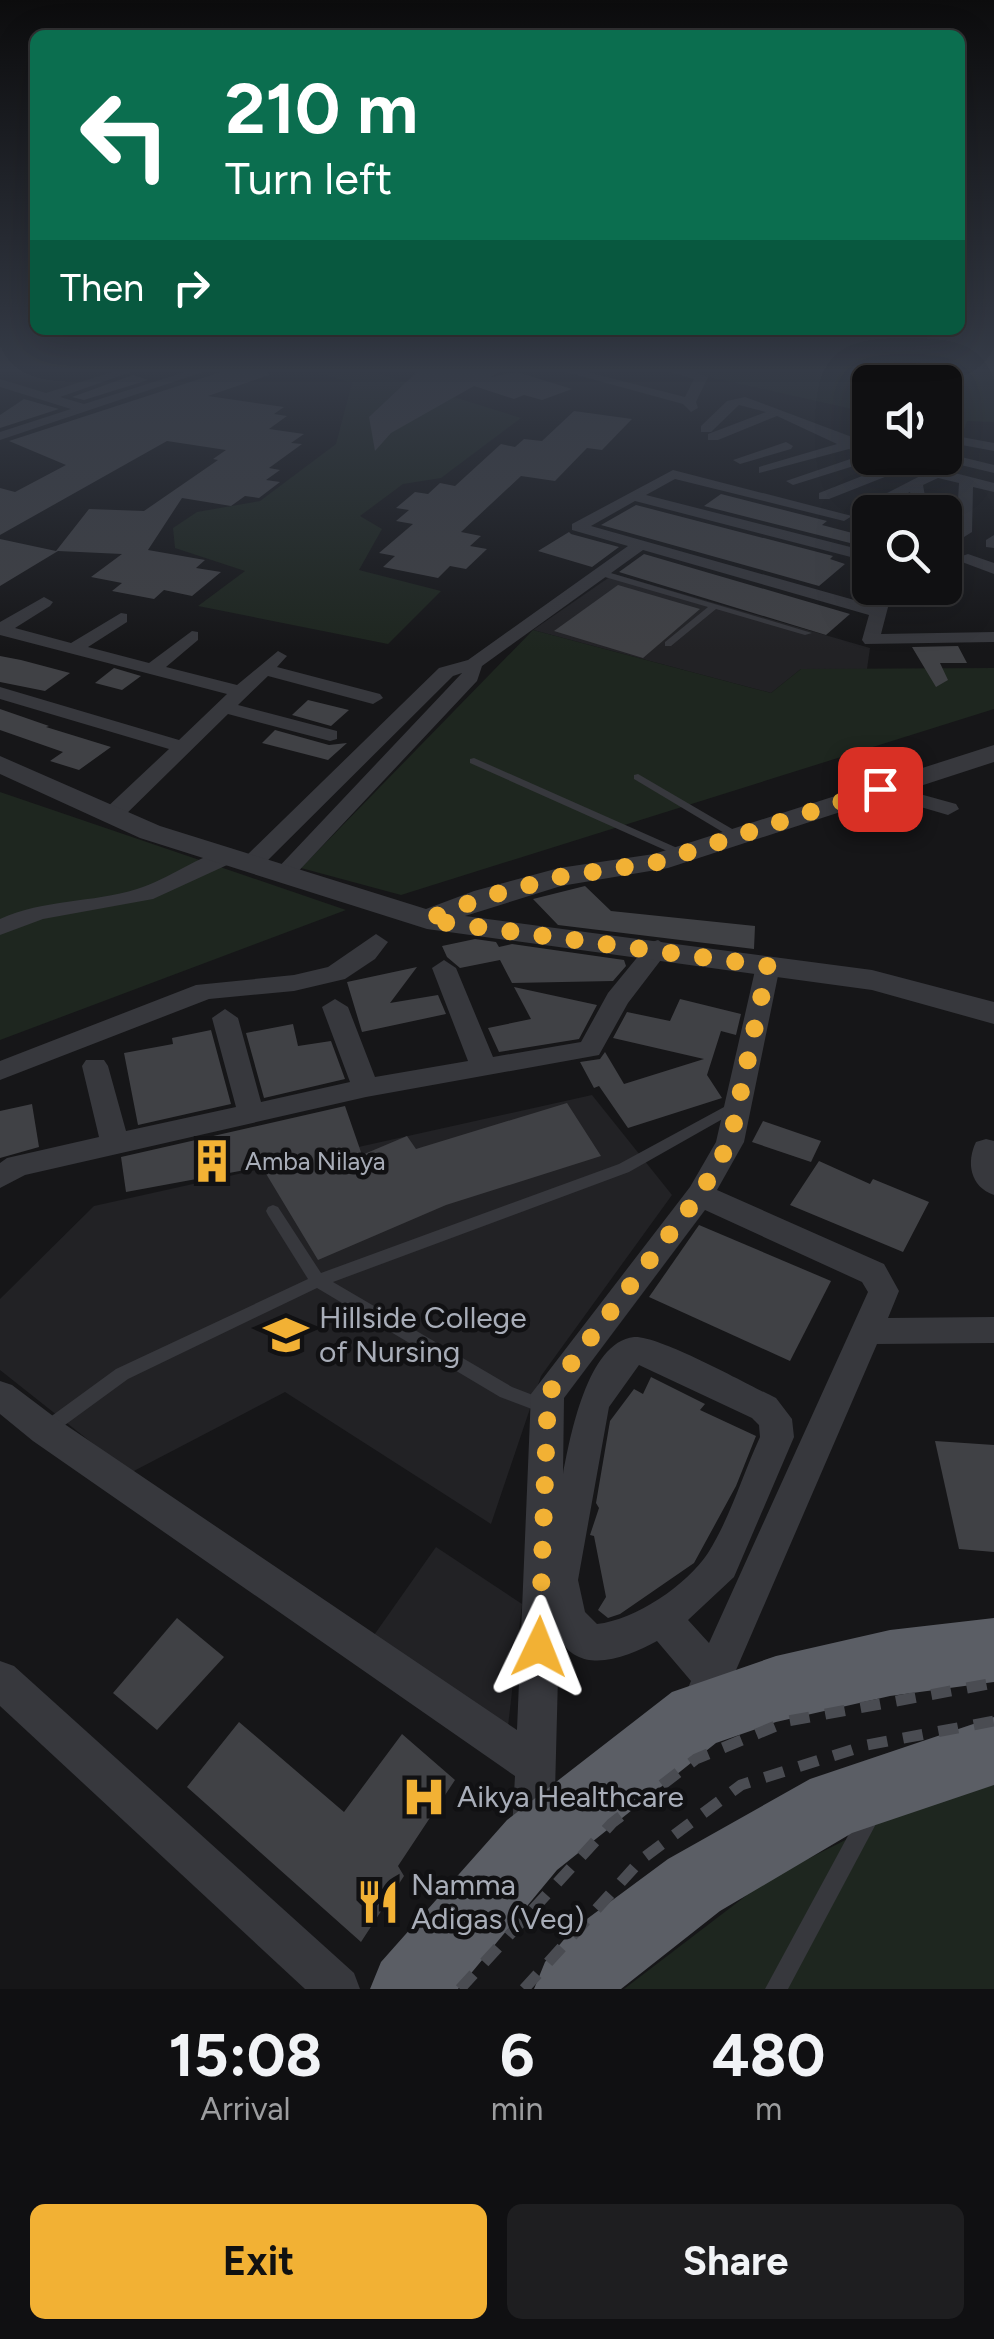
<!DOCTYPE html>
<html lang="en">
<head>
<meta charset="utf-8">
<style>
	:root { --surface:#101012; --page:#1e1e20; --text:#f1f3f6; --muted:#9c9d9f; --line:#303032; --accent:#f2b134 }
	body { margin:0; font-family:Figtree,sans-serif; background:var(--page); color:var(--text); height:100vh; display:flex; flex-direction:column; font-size:38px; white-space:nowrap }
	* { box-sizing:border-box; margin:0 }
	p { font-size:32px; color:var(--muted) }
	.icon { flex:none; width:55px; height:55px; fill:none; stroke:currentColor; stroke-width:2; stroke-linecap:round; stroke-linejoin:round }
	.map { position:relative; height:1989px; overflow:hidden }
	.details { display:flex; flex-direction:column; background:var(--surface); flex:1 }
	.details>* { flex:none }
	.banner { position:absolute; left:30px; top:30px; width:935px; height:305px; border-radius:15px; box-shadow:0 10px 40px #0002,0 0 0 2px var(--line); background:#0b6e4f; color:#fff; overflow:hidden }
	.fabs { position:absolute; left:852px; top:365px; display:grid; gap:20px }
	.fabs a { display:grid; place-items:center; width:110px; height:110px; border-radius:15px; background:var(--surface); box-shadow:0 10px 40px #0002,0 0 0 2px var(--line); font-size:50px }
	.pin { position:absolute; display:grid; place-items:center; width:85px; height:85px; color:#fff; margin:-42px; border-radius:20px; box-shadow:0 5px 15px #0006 }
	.me { position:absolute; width:110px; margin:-55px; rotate:2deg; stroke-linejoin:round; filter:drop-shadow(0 0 8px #0008) }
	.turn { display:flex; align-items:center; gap:35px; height:210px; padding:0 30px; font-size:45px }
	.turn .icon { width:130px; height:130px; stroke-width:2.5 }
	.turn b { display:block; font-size:70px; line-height:85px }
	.then { display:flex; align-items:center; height:95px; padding:0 30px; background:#0003; gap:20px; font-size:38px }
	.eta { display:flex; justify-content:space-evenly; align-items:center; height:170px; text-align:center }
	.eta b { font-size:60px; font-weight:700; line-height:70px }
	.cta { display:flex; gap:20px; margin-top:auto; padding:20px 30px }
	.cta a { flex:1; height:115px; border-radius:15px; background:var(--accent); color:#111; font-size:40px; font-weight:700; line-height:115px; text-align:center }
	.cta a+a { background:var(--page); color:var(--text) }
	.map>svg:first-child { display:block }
	.built { fill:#222225 }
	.green { fill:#1e261f }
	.building { fill:#404145 }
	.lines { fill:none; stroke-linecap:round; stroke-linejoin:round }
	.service { fill:#37383d; fill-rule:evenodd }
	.minor { fill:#37383d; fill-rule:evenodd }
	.tertiary { fill:#37383d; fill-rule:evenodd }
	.trunk { fill:#5b5e65; fill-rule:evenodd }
	.rail { stroke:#4a4c52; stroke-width:11; stroke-dasharray:20 16; stroke-linecap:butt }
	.route { stroke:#f2b134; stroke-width:18; stroke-dasharray:0 32.4 }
	.labels { text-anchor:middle; stroke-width:9; stroke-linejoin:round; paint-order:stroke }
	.poi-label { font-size:25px; fill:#a8adb8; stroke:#111113; text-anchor:start }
	.near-poi-label { font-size:30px; fill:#a8adb8; stroke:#111113; text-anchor:start }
</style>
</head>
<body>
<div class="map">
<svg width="994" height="1989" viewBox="0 0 994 1989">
	<rect width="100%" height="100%" fill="#161618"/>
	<g class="built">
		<polygon points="614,574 870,648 867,669 801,669 771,693 533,630"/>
		<polygon points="592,1095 672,1195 541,1376 491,1524 285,1392 130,1473 0,1370 0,1299 94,1206"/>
		<polygon points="436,1547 522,1604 507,1735 372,1638"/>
	</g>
	<g class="green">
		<polygon points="315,372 373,372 521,418 441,478 403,484 360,516 382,529 359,570 441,591 388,644 198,606 245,571 175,548 173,528 197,512 260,501 336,444 352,383"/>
		<polygon points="687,372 994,372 994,422 967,421 963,432 945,428 945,382 870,382 870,413"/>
		<polygon points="533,630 771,693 801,669 994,668 994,709 401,895 301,868"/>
		<polygon points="0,792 346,910 0,1040"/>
		<polygon points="994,1785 994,1989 624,1989 768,1879 921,1802"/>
	</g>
	<g class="building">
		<polygon points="221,372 268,372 269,375 208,396 284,407 274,414 287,416 269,429 304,434 291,443 302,444 269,468 280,470 266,480 280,482 259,498 245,496 231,506 182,498 148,550 205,560 196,568 221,572 192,596 164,590 154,599 112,591 122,583 91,577 122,554 58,551 0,586 0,539 56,551 89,509 144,511 218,460 213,459 226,450 167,441 0,535 0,488 15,492 66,465 9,441"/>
		<polygon points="417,372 499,372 491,377 517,372 572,389 542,400 524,395 514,399 474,386 391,433 375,451 369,417"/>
		<polygon points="133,375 148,380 84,400 72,397"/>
		<polygon points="24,399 59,409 0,428 0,415"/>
		<polygon points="574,411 632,419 602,450 587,448 555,481 521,476 461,532 481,536 470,546 487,549 466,569 450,566 438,578 383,567 395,556 379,553 413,524 396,521 409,510 396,508 415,492 428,494 440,483 455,486 501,444 515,447 524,439 542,441"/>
		<polygon points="721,494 827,521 822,525 860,535 850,543 704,506"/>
		<polygon points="636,505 833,556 830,559 845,564 819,586 601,525"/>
		<polygon points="569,532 571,534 619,547 592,567 538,551"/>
		<polygon points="644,554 802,600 850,614 826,635 619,572"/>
		<polygon points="618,585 700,609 643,658 554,631"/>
		<polygon points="958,646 967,663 940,663 948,680 936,687 912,647"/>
		<polygon points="0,656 21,660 70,673 45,691 0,682"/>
		<polygon points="114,668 141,676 122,690 95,683"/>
		<polygon points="308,700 349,710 331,726 292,715"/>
		<polygon points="0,709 49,726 46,727 111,747 79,770 50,761 63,752 0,730"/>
		<polygon points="275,730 329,745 347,743 328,760 262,743"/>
		<polygon points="585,886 611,911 755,926 754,949 558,925 533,899"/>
		<polygon points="475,939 496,942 499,947 512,944 624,960 626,966 613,981 512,983 500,960 460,968 447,957 442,946"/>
		<polygon points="417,967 390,1003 438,995 446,1014 362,1032 347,982"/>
		<polygon points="514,987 597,1005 579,1039 499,1052 488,1028 531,1019"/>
		<polygon points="680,999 741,1014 736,1035 721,1031 707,1075 722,1098 628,1128 599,1086 594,1088 580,1062 600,1059 605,1052 624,1084 704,1059 613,1038 627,1012 670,1021"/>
		<polygon points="293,1024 298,1046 331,1041 345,1079 264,1098 246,1033"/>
		<polygon points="211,1030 231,1104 138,1125 124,1053 173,1044 172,1038"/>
		<polygon points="567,1103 601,1156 446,1205 318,1260 262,1167 126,1192 121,1157 345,1106 362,1155 407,1136 416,1149"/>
		<polygon points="32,1104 39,1147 0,1158 0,1111"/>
		<polygon points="763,1121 821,1141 811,1162 752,1142"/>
		<polygon points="819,1161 870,1184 873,1179 929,1202 903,1252 790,1205"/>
		<polygon points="699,1225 831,1281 790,1361 649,1297"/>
		<polygon points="651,1377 705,1404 700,1410 756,1436 736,1486 694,1563 620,1614 608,1618 598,1610 606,1597 594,1536 590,1535 599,1508 596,1503 610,1421 634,1389 643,1394"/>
		<polygon points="935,1441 994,1445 994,1552 959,1549"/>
		<polygon points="177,1618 224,1657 157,1730 113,1693"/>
		<polygon points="239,1722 344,1812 402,1734 455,1780 398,1866 404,1876 361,1942 187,1787"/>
	</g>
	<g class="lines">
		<g class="service">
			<polygon points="598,571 604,571 812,633 805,635 716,609 671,646 665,646 665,642 708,607 598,575"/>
			<polygon points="474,758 684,851 686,853 680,856 676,855 470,763 470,759"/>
			<polygon points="638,774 739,833 740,835 739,837 731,837 634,779 634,775"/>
			<polygon points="737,1100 742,1102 744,1105 742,1108 629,1172 333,1282 512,1387 551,1402 553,1407 551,1412 545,1414 500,1397 317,1288 128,1379 54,1433 48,1435 42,1433 40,1428 42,1423 116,1369 308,1279 268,1215 266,1211 268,1207 273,1205 278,1207 321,1273 619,1164"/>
			<polygon points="870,1805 877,1808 880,1815 877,1822 788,1989 765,1989 863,1808"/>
		</g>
		<g class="minor">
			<polygon points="112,372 131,372 60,397 84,404 185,372 203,372 0,440 0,432 71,409 0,387 0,379 46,393"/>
			<polygon points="566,372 587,372 685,397 694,379 670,372 695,372 708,377 696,402 698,408 691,412 683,404"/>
			<polygon points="745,397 860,440 870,448 870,458 896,458 994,483 994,492 973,487 972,532 964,537 956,532 959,483 938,478 923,485 928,512 914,512 910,492 872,512 862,512 862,506 924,474 905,469 829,499 819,499 819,493 890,465 876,459 793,485 786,481 862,455 849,449 759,473 759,467 837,444 777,416 718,440 708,440 708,434 766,412 739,405 711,432 701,432 701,426 727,401"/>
			<polygon points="956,436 994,443 994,451 951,443 951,437"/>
			<polygon points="786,442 793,446 791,449 740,464 733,460"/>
			<polygon points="945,453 994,465 994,473 940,460"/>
			<polygon points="673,470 852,516 844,521 675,479 646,495 870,552 870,562 635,501 591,526 872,605 877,588 893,588 881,634 994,632 994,642 865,644 862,640 869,615 643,550 482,666 477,681 293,877 277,877 274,872 462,673 453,676 261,867 245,867 242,862 245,857 439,668 468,660 628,546 572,530 572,524"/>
			<polygon points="994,535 994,548 986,547 986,540"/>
			<polygon points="968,554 994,563 994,574 962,562 962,556"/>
			<polygon points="44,597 53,602 50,606 15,628 71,643 121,613 127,614 127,622 88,647 149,663 192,631 198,632 198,640 166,667 237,685 278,651 287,656 277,667 380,694 383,698 373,704 268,676 238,705 337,731 337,739 330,741 228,714 119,821 103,821 100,816 103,811 169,749 0,699 0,687 179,740 227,694 0,635 0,622"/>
			<polygon points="880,783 956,804 959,809 948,815 873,793 870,789 873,785"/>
			<path d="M230,848L241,855L238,860L153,899L43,919L0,935V919C44,899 92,903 137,889C169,879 198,856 230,848Z"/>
			<polygon points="376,934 388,942 375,959 345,979 294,991 209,999 0,1080 0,1061 196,985 294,975 328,967"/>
			<polygon points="658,940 670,948 628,1003 599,1055 366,1097 25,1175 0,1188 0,1163 7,1158 99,1137 82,1066 86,1060 104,1060 108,1066 126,1131 236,1107 212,1018 225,1009 238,1018 261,1102 350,1082 322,1007 335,999 348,1007 375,1077 468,1061 432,968 444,960 456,968 493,1057 581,1042 608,993 649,943"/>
			<path d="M768,958L780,966L744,1142L717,1190L884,1264L899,1291L888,1318L994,1317V1343L877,1344L714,1721L700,1727L686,1721L680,1707L691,1681L657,1641C627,1657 581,1677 559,1638L554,1830L548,1845L533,1851L518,1845L512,1830L515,1776L33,1441L0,1414V1381L12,1385L57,1419L517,1730L531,1394L690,1187L716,1142L756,966ZM705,1210L862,1282L868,1292L709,1643L688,1620L734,1577L794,1437L792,1419L776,1398C748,1385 659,1335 634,1337C587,1342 570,1438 563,1474L564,1398ZM639,1365L752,1418L759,1425L760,1437C743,1474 730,1518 708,1553C687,1585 635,1620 597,1624L585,1612L578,1580L609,1407Z"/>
			<path d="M986,1139L994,1141V1195C970,1187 966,1162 976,1142Z"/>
			<polygon points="0,1661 14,1666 354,1973 360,1989 305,1989 0,1706"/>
		</g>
		<polygon class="tertiary" points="994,745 994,762 668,868 561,886 465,916 872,970 994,1002 994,1024 872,990 427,929 140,838 0,774 0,756 160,826 426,909 474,891 559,868 654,854"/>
		<g class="trunk">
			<polygon points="994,1618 994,1682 890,1696 776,1722 716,1743 557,1870 458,1989 370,1989 381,1962 507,1820 672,1692 776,1656 890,1630"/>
			<polygon points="994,1717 994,1785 852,1833 720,1911 621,1989 534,1989 545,1962 572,1930 668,1859 810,1779"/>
		</g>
		<g class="rail">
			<polyline points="460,1989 612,1823 696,1759 788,1721 994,1683"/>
			<polyline points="524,1989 642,1859 741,1785 867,1745 994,1721"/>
		</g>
	</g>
	<linearGradient id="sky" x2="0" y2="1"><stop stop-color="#0c0c0d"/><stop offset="0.57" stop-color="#363c48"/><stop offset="1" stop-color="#363c48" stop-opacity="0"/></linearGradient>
	<rect width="994" height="650" fill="url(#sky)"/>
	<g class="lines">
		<polyline class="route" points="539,1647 548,1394 700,1194 730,1142 768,966 426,920 485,897 559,877 658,862 880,789"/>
	</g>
	<defs>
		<g id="building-bare" transform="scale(3.45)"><path d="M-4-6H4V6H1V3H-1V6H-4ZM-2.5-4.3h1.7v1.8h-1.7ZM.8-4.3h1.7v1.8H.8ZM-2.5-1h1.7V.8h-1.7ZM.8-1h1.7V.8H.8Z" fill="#f2b134" stroke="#111113" stroke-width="2.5" paint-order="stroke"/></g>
		<g id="university-bare" transform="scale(3.45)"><path d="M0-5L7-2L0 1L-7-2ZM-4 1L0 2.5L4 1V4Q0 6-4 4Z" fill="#f2b134" stroke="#111113" stroke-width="2.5" paint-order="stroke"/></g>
		<g id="hospital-bare" transform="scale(3.45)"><path d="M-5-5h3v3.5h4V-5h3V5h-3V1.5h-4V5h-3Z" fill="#f2b134" stroke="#111113" stroke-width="2.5" paint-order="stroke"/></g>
		<g id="restaurant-bare" transform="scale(3.45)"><path d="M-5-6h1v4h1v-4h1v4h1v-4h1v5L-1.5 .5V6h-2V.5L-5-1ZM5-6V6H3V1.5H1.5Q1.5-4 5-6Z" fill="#f2b134" stroke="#111113" stroke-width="2.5" paint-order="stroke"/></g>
	</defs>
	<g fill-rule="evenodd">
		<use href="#building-bare" x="212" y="1161"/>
		<use href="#university-bare" x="286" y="1335"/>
		<use href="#hospital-bare" x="424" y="1797"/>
		<use href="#restaurant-bare" x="378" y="1902"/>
	</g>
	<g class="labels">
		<g class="poi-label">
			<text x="245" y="1170">Amba Nilaya</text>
		</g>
		<g class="near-poi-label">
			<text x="319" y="1328">Hillside College<tspan x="319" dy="34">of Nursing</tspan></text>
			<text x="457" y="1807">Aikya Healthcare</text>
			<text x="411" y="1895">Namma<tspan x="411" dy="34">Adigas (Veg)</tspan></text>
		</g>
	</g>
</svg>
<div class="fabs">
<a><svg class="icon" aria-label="sound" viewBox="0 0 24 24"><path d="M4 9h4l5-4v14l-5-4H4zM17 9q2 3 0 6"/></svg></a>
<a><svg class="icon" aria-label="search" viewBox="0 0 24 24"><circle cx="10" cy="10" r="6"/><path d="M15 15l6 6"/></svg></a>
</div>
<div class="pin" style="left:880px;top:789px;background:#d93025"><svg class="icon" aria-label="arrive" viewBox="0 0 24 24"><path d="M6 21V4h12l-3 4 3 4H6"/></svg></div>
<svg class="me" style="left:539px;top:1647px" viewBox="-20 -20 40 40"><path d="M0-17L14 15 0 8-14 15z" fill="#f2b134" stroke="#fff" stroke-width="4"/></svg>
<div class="banner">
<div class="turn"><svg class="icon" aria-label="left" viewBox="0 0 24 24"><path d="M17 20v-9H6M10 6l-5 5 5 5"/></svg><div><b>210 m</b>Turn left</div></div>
<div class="then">Then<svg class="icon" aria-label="right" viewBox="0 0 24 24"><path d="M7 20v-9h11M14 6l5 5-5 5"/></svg></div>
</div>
</div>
<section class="details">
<div class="eta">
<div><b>15:08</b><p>Arrival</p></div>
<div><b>6</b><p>min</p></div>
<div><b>480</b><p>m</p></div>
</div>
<div class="cta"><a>Exit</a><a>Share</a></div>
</section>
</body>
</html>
